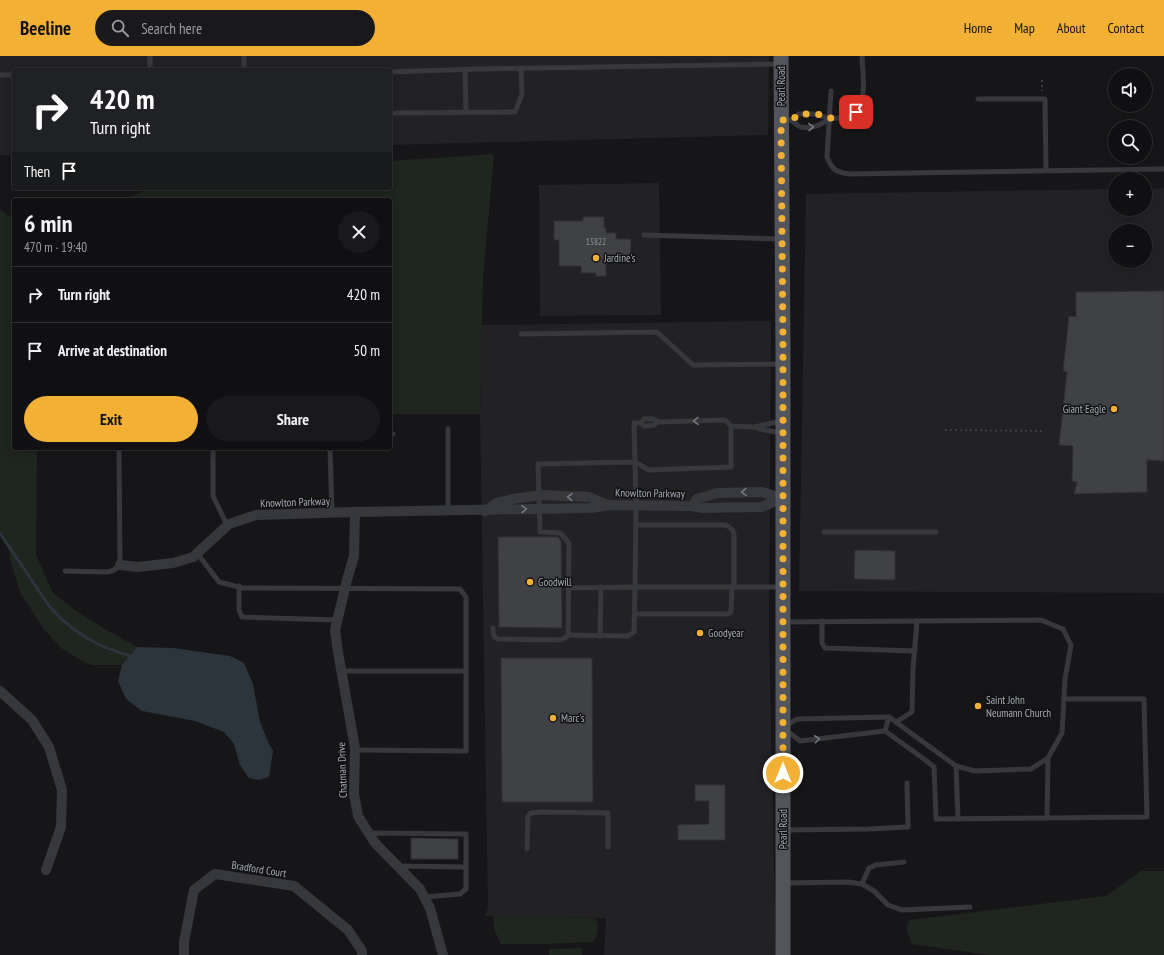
<!DOCTYPE html>
<html lang="en">
<head>
<meta charset="utf-8">
<style>
	:root { --surface:#101012; --page:#19191b; --text:#f1f3f6; --muted:#9c9d9f; --line:#303032; --accent:#f2b134 }
	body { margin:0; font-family:"PT Sans Narrow",sans-serif; background:var(--page); color:var(--text); height:100vh; display:flex; flex-direction:column; font-size:15px; white-space:nowrap }
	* { box-sizing:border-box; margin:0 }
	p { font-size:13px; color:var(--muted) }
	.icon { flex:none; width:22px; height:22px; fill:none; stroke:currentColor; stroke-width:2; stroke-linecap:round; stroke-linejoin:round }
	.map { position:relative; flex:1; overflow:hidden }
	.drawer { position:absolute; left:12px; top:142px; width:380px; height:252px; display:flex; flex-direction:column; background:var(--surface); border-radius:4px; box-shadow:0 2px 10px #0003,0 0 0 1px var(--line) }
	.drawer>* { flex:none }
	.guide { position:absolute; left:12px; top:12px; width:380px; height:122px; border-radius:4px; box-shadow:0 2px 10px #0003,0 0 0 1px var(--line); background:#202124; color:#fff; overflow:hidden }
	.fabs { position:absolute; left:1108px; top:12px; display:grid; gap:8px }
	.fabs a { display:grid; place-items:center; width:44px; height:44px; border-radius:50%; background:var(--surface); box-shadow:0 2px 10px #0003,0 0 0 1px var(--line); font-size:20px }
	.pin { position:absolute; display:grid; place-items:center; width:34px; height:34px; color:#fff; margin:-17px; border-radius:8px; box-shadow:0 2px 6px #0006 }
	.me { position:absolute; width:44px; margin:-22px; rotate:0deg; stroke-linejoin:round; filter:drop-shadow(0 0 3px #0008) }
	.turn { display:flex; align-items:center; gap:14px; height:84px; padding:0 12px; font-size:18px }
	.turn .icon { width:52px; height:52px; stroke-width:2.5 }
	.turn b { display:block; font-size:28px; line-height:34px }
	.then { display:flex; align-items:center; height:38px; padding:0 12px; background:#0003; gap:8px; font-size:15px }
	.round { display:grid; place-items:center; flex:none; width:42px; height:42px; border-radius:21px; background:var(--page) }
	.headline { display:flex; align-items:center; justify-content:space-between; height:68px; padding:0 12px }
	h1 { font-size:24px; font-weight:600; line-height:30px }
	.cta { display:flex; gap:8px; margin-top:auto; padding:8px 12px }
	.cta a { flex:1; height:46px; border-radius:24px; background:var(--accent); color:#111; font-size:16px; font-weight:600; line-height:46px; text-align:center }
	.cta a+a { background:var(--page); color:var(--text) }
	ul { padding:0; list-style:none }
	li { display:flex; align-items:center; gap:12px; height:56px; padding:0 12px; border-top:1px solid var(--line) }
	li div { flex:1 }
	li b { display:block; font-size:15px }
	li em { font-style:normal }
	header { display:flex; align-items:center; gap:24px; box-sizing:border-box; height:56px; padding:0 20px; background:var(--accent); color:#111 }
	header strong { font-size:19px }
	nav { display:flex; gap:22px; margin-inline-start:auto; font-size:14px }
	.search { width:280px; height:36px; background:var(--page); display:flex; align-items:center; gap:10px; box-sizing:border-box; padding:0 14px; border-radius:22px; color:var(--muted); font-size:15px }
	.map>svg:first-child { display:block }
	.built { fill:#222225; fill-rule:evenodd }
	.green { fill:#1e261f }
	.water { fill:#2c353c }
	.lines { fill:none; stroke-linecap:round; stroke-linejoin:round }
	.stream { stroke:#2c353c; stroke-width:3 }
	.building { fill:#404145; stroke:#303034 }
	.path { stroke:#3d3f44; stroke-width:2; stroke-dasharray:2 3; stroke-linecap:butt }
	.lane { stroke:#37383d; stroke-width:5 }
	.street { stroke:#37383d; stroke-width:10 }
	.primary { stroke:#53555c; stroke-width:15 }
	.oneway { stroke:#757881 }
	.route { stroke:#f2b134; stroke-width:7; stroke-dasharray:0 12.6 }
	.poi-dot { fill:#f2b134; stroke:#111113; stroke-width:1.5 }
	.labels { text-anchor:middle; stroke-width:3; stroke-linejoin:round; paint-order:stroke }
	.number-label { font-size:9px; fill:#8e929b }
	.street-label { font-size:11px; fill:#a8adb8; stroke:#111113 }
	.poi-label { font-size:11px; fill:#a8adb8; stroke:#111113; text-anchor:start }
</style>
</head>
<body>
<header>
<strong>Beeline</strong>
<div class="search"><svg class="icon" aria-label="search" viewBox="0 0 24 24"><circle cx="10" cy="10" r="6"/><path d="M15 15l6 6"/></svg>Search here</div>
<nav><a>Home</a><a>Map</a><a>About</a><a>Contact</a></nav>
</header>
<div class="map">
<svg width="1164" height="899" viewBox="0 0 1164 899">
	<rect width="100%" height="100%" fill="#161618"/>
	<g class="built">
		<polygon points="0,0 769,0 768,79 390,89 390,14 14,14 14,100 0,99"/>
		<polygon points="659,127 661,259 540,260 539,129"/>
		<path d="M1164,132V537L799,535L806,138L1115,133V153H1145V133ZM1115,175H1145V205H1115Z"/>
		<polygon points="771,265 769,575 776,899 604,899 606,862 485,860 488,852 480,358 482,269"/>
	</g>
	<g class="green">
		<polygon points="494,98 483,223 480,358 390,358 390,144 121,144 151,132 390,132 390,105"/>
		<polygon points="0,154 14,163 14,392 37,392 36,499 53,537 78,556 107,574 137,591 122,609 93,609 85,607 61,592 43,572 20,536 10,503 9,494 0,480"/>
		<polygon points="1141,815 1164,815 1164,899 990,899 912,888 906,872 910,864 1106,840"/>
		<path d="M494,860L595,862C600,870 598,878 593,886L543,888H501L494,873Z"/>
		<polygon points="582,892 582,899 549,899 549,893"/>
	</g>
	<polygon class="water" points="137,591 173,592 230,600 244,607 253,628 260,666 269,688 273,695 269,721 258,724 249,722 240,709 234,688 224,676 195,665 142,655 126,643 118,625 122,609"/>
	<g class="lines">
		<path class="stream" d="M0,477L49,550C63,566 79,579 98,588C108,593 119,596 130,600"/>
	</g>
	<g class="building">
		<polygon points="583,161 604,161 604,171 606,172 606,177 616,177 616,183 631,183 630,204 616,203 616,206 606,205 606,220 596,220 596,217 581,217 581,210 559,210 559,184 554,184 554,165 583,165"/>
		<polygon points="1164,235 1164,405 1147,404 1147,436 1074,438 1077,426 1072,425 1073,390 1059,389 1067,316 1063,315 1069,260 1076,261 1076,236"/>
		<polygon points="498,481 558,481 561,485 562,572 499,571"/>
		<polygon points="855,494 895,495 895,524 854,523"/>
		<polygon points="501,602 592,602 593,746 502,746"/>
		<polygon points="695,729 725,729 725,784 678,784 678,769 709,768 709,745 695,745"/>
		<polygon points="411,782 458,783 458,803 411,803"/>
	</g>
	<g class="lines">
		<g class="path">
			<polyline points="1042,24 1042,35"/>
			<polyline points="945,374 1045,375"/>
		</g>
		<g class="lane">
			<polyline points="150,0 150,14"/>
			<polyline points="244,0 244,14"/>
			<polyline points="465,14 466,56"/>
			<polyline points="390,16 478,13 779,8"/>
			<polyline points="0,19 14,19"/>
			<path d="M831,35L827,101C832,114 836,116 849,118L1164,113"/>
			<polyline points="978,43 1045,43 1046,114"/>
			<polyline points="390,57 515,56 522,38 521,12"/>
			<path d="M790,64C794,65 797,70 801,71C813,73 821,69 830,62"/>
			<path d="M792,64L799,58C805,58 812,57 818,59C822,60 826,62 830,62C872,66 863,27 862,0"/>
			<polyline points="644,179 781,183"/>
			<polyline points="521,278 657,276 693,309 782,308"/>
			<polyline points="658,366 654,369 644,370 641,367 634,367 636,449 635,531 781,531"/>
			<polyline points="641,367 644,363 654,363 658,366 725,364 731,370"/>
			<polyline points="755,371 760,373 781,377"/>
			<polyline points="448,373 448,455"/>
			<polyline points="390,378 393,378"/>
			<polyline points="213,392 213,440 227,469"/>
			<polyline points="330,392 332,457"/>
			<polyline points="636,469 726,469 732,473 734,478 734,531"/>
			<polyline points="824,476 936,476"/>
			<polyline points="197,497 219,526 243,532 460,533 466,541 466,695 355,694"/>
			<polyline points="65,515 107,516 114,514 120,509 119,392"/>
			<polyline points="239,530 239,554 242,561 337,564"/>
			<polyline points="634,558 727,558 731,556 732,531"/>
			<polyline points="822,565 822,587 825,592 915,595"/>
			<polyline points="784,566 1041,564 1063,573 1071,589 1065,623 1062,677 1048,702 1031,713 975,715 956,710 889,661 797,663 786,670"/>
			<path d="M493,572C493,577 493,581 498,583L561,584L565,582L568,579L569,487L560,477L540,476L538,408L635,406L649,414L731,411V370L755,371L781,365"/>
			<polyline points="568,579 628,580 634,576 635,531 569,532"/>
			<polyline points="600,580 601,531"/>
			<polyline points="341,615 466,615"/>
			<polyline points="896,666 912,656 913,613 917,565"/>
			<polyline points="786,674 800,685 885,675 924,703 934,711 936,763 1147,761 1144,643 1064,643"/>
			<polyline points="885,675 889,661"/>
			<polyline points="956,710 958,763"/>
			<polyline points="1047,762 1048,702"/>
			<polyline points="784,774 868,773 908,771 907,727"/>
			<polyline points="369,777 466,778 466,811 398,810"/>
			<polyline points="527,793 528,760 531,757 541,756 608,757 608,791"/>
			<polyline points="784,827 848,826 862,828 874,835 888,849 902,854 970,851"/>
			<polyline points="862,828 869,812 876,809 904,806"/>
			<polyline points="424,841 460,838 466,833 466,811"/>
		</g>
		<g class="street">
			<polyline points="692,450 697,443 717,437 762,436 782,442"/>
			<polyline points="485,455 497,447 513,443 542,439 589,441 608,449"/>
			<polyline points="355,456 354,500 347,524 335,574 338,596 355,692 354,738 358,760 375,787 420,833 430,852 443,899"/>
			<polyline points="120,509 138,511 173,507 193,501 229,468 256,459 355,456 591,452 608,449 692,450 702,452 762,451 782,442"/>
			<polyline points="0,635 32,664 49,691 62,734 61,771 46,814"/>
			<polyline points="184,899 184,886 194,834 215,818 294,830 348,874 362,895 362,899"/>
		</g>
		<polyline class="primary" points="781,0 783,298 783,899"/>
	</g>
	<defs><path id="oneway-chevron" d="M-2-3.5L2.5 0L-2 3.5" fill="none" stroke-width="1.6" stroke-linecap="round" stroke-linejoin="round"/></defs>
	<g class="oneway">
		<use href="#oneway-chevron" transform="translate(811 71) rotate(-2)"/>
		<use href="#oneway-chevron" transform="translate(696 365) rotate(179)"/>
		<use href="#oneway-chevron" transform="translate(744 436) rotate(178)"/>
		<use href="#oneway-chevron" transform="translate(570 441) rotate(-178)"/>
		<use href="#oneway-chevron" transform="translate(524 453) rotate(-2)"/>
		<use href="#oneway-chevron" transform="translate(817 683) rotate(-7)"/>
	</g>
	<g class="lines">
		<polyline class="route" points="783,717 783,287 781,64 792,64 799,58 817,58 830,62 845,61 850,60 856,56"/>
	</g>
	<g class="poi-dot">
		<circle cx="596" cy="202" r="4"/>
		<circle cx="1114" cy="353" r="4"/>
		<circle cx="530" cy="526" r="4"/>
		<circle cx="700" cy="577" r="4"/>
		<circle cx="978" cy="650" r="4"/>
		<circle cx="553" cy="662" r="4"/>
	</g>
	<g class="labels">
		<g class="number-label">
			<text x="596" y="189">15822</text>
		</g>
		<g class="street-label">
			<text transform="translate(781 30) rotate(-90)" y="4">Pearl Road</text>
			<text transform="translate(650 437) rotate(1)" y="4">Knowlton Parkway</text>
			<text transform="translate(295 446) rotate(-2)" y="4">Knowlton Parkway</text>
			<text transform="translate(342 714) rotate(-92)" y="4">Chatman Drive</text>
			<text transform="translate(783 773) rotate(-90)" y="4">Pearl Road</text>
			<text transform="translate(259 813) rotate(9)" y="4">Bradford Court</text>
		</g>
		<g class="poi-label">
			<text x="604" y="206">Jardine's</text>
			<text x="1106" y="357" text-anchor="end">Giant Eagle</text>
			<text x="538" y="530">Goodwill</text>
			<text x="708" y="581">Goodyear</text>
			<text x="986" y="648">Saint John<tspan x="986" dy="13">Neumann Church</tspan></text>
			<text x="561" y="666">Marc's</text>
		</g>
	</g>
</svg>
<div class="fabs">
<a><svg class="icon" aria-label="sound" viewBox="0 0 24 24"><path d="M4 9h4l5-4v14l-5-4H4zM17 9q2 3 0 6"/></svg></a>
<a><svg class="icon" aria-label="search" viewBox="0 0 24 24"><circle cx="10" cy="10" r="6"/><path d="M15 15l6 6"/></svg></a>
<a>+</a>
<a>−</a>
</div>
<div class="pin" style="left:856px;top:56px;background:#d93025"><svg class="icon" aria-label="arrive" viewBox="0 0 24 24"><path d="M6 21V4h12l-3 4 3 4H6"/></svg></div>
<svg class="me" style="left:783px;top:717px" viewBox="-20 -20 40 40"><circle r="17" fill="#f2b134" stroke="#fff" stroke-width="3"/><path d="M0-11L8 9 0 5-8 9z" fill="#fff"/></svg>
<div class="guide">
<div class="turn"><svg class="icon" aria-label="right" viewBox="0 0 24 24"><path d="M7 20v-9h11M14 6l5 5-5 5"/></svg><div><b>420 m</b>Turn right</div></div>
<div class="then">Then<svg class="icon" aria-label="arrive" viewBox="0 0 24 24"><path d="M6 21V4h12l-3 4 3 4H6"/></svg></div>
</div>
<section class="drawer">
<div class="headline"><div><h1>6 min</h1><p>470 m · 19:40</p></div><a class="round"><svg class="icon" aria-label="close" viewBox="0 0 24 24"><path d="M6 6l12 12M18 6L6 18"/></svg></a></div>
<ul>
<li><svg class="icon" aria-label="right" viewBox="0 0 24 24"><path d="M7 20v-9h11M14 6l5 5-5 5"/></svg><div><b>Turn right</b></div><em>420 m</em></li>
<li><svg class="icon" aria-label="arrive" viewBox="0 0 24 24"><path d="M6 21V4h12l-3 4 3 4H6"/></svg><div><b>Arrive at destination</b></div><em>50 m</em></li>
</ul>
<div class="cta"><a>Exit</a><a>Share</a></div>
</section>
</div>
</body>
</html>
